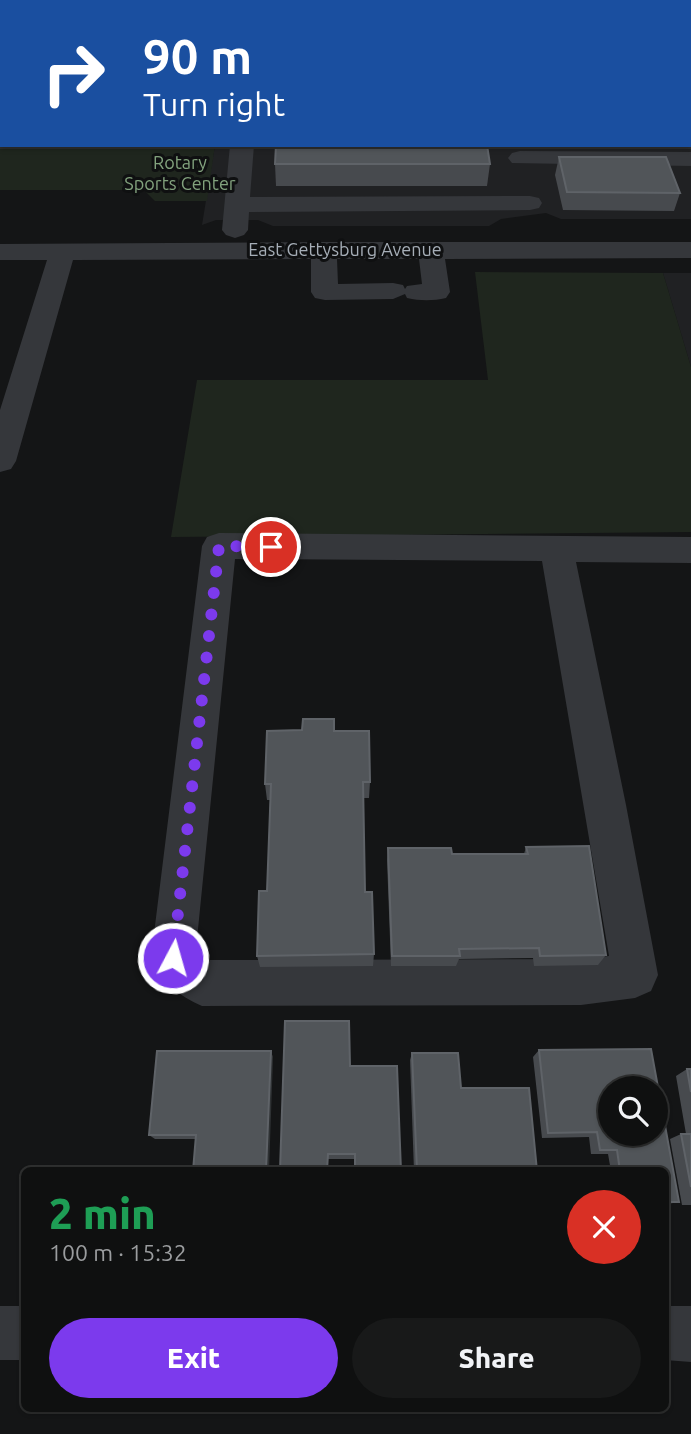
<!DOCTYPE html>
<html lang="en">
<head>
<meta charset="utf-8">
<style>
	:root { --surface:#0f1010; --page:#181919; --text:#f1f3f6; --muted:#9b9d9f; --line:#2f3030; --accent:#7c3aed }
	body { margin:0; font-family:Ubuntu,sans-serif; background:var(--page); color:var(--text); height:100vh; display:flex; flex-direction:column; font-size:26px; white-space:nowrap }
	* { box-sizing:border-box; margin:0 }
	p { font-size:23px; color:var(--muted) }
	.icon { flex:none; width:38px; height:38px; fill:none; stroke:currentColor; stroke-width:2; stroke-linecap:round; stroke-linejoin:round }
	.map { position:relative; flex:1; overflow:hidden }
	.drawer { position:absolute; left:21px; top:1167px; width:648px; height:245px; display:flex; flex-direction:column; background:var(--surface); border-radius:10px; box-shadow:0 2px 5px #0004,0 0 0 2px var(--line) }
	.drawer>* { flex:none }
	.hud { position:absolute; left:0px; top:0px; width:691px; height:147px; box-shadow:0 2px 5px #0004,0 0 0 2px var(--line); background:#1a4fa0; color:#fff; overflow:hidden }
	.fabs { position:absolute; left:598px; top:1076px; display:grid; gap:14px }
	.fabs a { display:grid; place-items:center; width:70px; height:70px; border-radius:50%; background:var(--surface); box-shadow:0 2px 5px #0004,0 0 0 2px var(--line); font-size:35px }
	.pin { position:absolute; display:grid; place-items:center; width:60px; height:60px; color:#fff; margin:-30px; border:4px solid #fff; border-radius:50%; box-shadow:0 2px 7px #0007 }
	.me { position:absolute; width:77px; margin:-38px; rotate:6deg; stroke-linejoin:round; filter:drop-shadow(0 0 5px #0008) }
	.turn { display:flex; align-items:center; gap:24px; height:147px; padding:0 28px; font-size:32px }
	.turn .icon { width:91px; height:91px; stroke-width:2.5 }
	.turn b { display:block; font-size:49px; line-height:60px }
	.round { display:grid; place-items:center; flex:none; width:74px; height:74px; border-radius:37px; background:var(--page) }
	.summary { display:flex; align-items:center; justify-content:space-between; height:119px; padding:0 28px }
	h1 { font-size:42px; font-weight:800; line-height:52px; color:#1e9e55 }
	.primary-button { display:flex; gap:14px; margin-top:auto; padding:14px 28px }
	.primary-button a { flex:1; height:80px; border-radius:42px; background:var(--accent); color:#fff; font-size:28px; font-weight:800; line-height:80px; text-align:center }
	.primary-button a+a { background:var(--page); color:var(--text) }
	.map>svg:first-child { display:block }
	.built { fill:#202123 }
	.green { fill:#1f261e }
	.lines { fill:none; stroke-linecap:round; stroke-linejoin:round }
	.minor { fill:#35373b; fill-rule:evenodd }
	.wall { fill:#474a4e; fill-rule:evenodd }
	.shaded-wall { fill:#2e3133 }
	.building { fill:#515559; stroke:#5f6368; stroke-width:2; fill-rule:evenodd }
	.route { stroke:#7c3aed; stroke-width:12; stroke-dasharray:0 21.6 }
	.labels { text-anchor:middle; stroke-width:6; stroke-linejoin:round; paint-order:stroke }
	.far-park-label { font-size:18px; fill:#82a27d; stroke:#0f1011 }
	.far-street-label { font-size:18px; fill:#a6aeb7; stroke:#0f1011 }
</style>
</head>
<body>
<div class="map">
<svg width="691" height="1434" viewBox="0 0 691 1434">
	<rect width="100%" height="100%" fill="#141516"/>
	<g class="built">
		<polygon points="237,0 691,0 691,219 561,219 546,213 501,219 489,226 273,226 258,220 216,220 202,225 215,145 690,145 690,2"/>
		<polygon points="663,273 691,273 691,367"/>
	</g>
	<g class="green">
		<polygon points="0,0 237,0 2,2 2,145 215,145 207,201 155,201 144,190 0,190"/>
		<polygon points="475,272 663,273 691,367 691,532 171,537 197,380 488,380"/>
	</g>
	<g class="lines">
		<g class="minor">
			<rect x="258" y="0" width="20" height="2"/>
			<polygon points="486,0 508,0 484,2"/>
			<polygon points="655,0 680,0 682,2 657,2"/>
			<rect x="690" y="48" width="1" height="12"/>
			<polygon points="690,88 691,88 691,102 690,101"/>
			<polygon points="690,116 691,116 691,133 690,132"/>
			<polygon points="230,145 254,145 250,197 530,196 539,198 542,203 539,208 530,210 249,212 248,230 244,235 235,238 226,235 222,230"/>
			<polygon points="520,151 691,152 691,166 512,163 508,158 512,153"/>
			<path d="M324,242H691V258L445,259L450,292L446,298C433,301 420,301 407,298L405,294L393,299L325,300L315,298L311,292V259L73,260L16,461L11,469L0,472V410L47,260H0V244ZM337,259H419L422,284L407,286L405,289L403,285L393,283L338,284Z"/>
			<path d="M219,533L691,537V563L576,562L626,805L658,975L651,991L635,998L581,1005L202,1006C179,996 160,981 151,958L202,546L207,537ZM235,559L542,561L609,956L581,959L210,960L196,949Z"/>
			<rect x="0" y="1306" width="24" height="54"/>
			<polygon points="665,1306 691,1306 691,1362 665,1360"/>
		</g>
	</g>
	<g class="wall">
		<polygon points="559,157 680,193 674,211 563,210 555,175"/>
		<polygon points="275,164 490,164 487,186 276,186"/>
		<polygon points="334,731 370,782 369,798 363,798 365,892 374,954 373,966 260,967 257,956 267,891 270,800 267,800 265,784"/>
		<polygon points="526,847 606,955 598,965 534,966 533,958 459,959 456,966 391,966 387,860 388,848 452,854 524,854"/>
		<path d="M651,1049L679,1202L667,1204H665V1171H611L608,1154H591L589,1137L542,1138L533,1057L539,1050ZM611,1088H656V1134H611Z"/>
		<polygon points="271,1051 273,1058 195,1139 155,1139 149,1135"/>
		<polygon points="412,1053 461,1088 537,1171 414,1171 410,1060"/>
		<polygon points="350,1066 397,1066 355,1159 328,1159 328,1171 280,1171"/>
		<polygon points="687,1069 691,1069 691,1205 682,1205 670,1139 681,1134 686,1134 676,1076"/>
	</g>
	<polygon class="shaded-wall" points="271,1051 273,1058 269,1171 266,1171"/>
	<g class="building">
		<rect x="393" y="0" width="70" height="2"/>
		<polygon points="276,145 487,145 490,164 275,164"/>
		<polygon points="559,157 666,157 680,193 567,192"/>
		<polygon points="303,719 334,719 334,731 369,731 370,782 363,782 365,892 372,892 374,954 257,956 259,891 267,891 271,784 265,784 267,731 302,730"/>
		<polygon points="589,846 606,955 540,956 539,948 459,949 460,956 392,956 388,848 451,848 452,854 528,854 526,847"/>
		<polygon points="285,1021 349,1021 350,1066 397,1066 401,1171 355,1171 355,1154 328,1154 327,1171 280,1171"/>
		<path d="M651,1049L679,1202H665V1171H620L617,1150H600L597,1132L548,1133L539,1050ZM611,1088H656V1134H611Z"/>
		<polygon points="157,1051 271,1051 266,1171 193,1171 196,1135 149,1135"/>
		<polygon points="412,1053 458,1053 461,1088 529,1088 537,1171 417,1171"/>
		<polygon points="687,1069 691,1069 691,1092"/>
		<polygon points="681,1134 691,1134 691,1187"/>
	</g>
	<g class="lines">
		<polyline class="route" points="173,958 219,546 271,547"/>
	</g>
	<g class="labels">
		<g class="far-park-label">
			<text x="180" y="169">Rotary<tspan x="180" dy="21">Sports Center</tspan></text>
		</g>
		<g class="far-street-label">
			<text x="345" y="256">East Gettysburg Avenue</text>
		</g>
	</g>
</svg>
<div class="fabs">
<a><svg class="icon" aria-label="search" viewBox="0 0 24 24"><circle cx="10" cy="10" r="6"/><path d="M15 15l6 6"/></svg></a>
</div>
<div class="pin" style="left:271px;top:547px;background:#d93025"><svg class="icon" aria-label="arrive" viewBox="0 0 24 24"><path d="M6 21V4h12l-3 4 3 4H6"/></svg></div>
<svg class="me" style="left:173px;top:958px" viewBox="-20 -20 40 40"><circle r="17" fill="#7c3aed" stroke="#fff" stroke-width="3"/><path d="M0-11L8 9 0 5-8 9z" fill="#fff"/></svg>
<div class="hud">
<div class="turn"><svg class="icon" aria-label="right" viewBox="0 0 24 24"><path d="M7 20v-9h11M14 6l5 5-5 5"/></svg><div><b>90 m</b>Turn right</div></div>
</div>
<section class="drawer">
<div class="summary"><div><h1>2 min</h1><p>100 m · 15:32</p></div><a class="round" style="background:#d93025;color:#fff"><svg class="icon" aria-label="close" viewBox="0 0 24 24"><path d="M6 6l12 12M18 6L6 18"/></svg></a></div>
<div class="primary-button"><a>Exit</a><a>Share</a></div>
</section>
</div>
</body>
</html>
